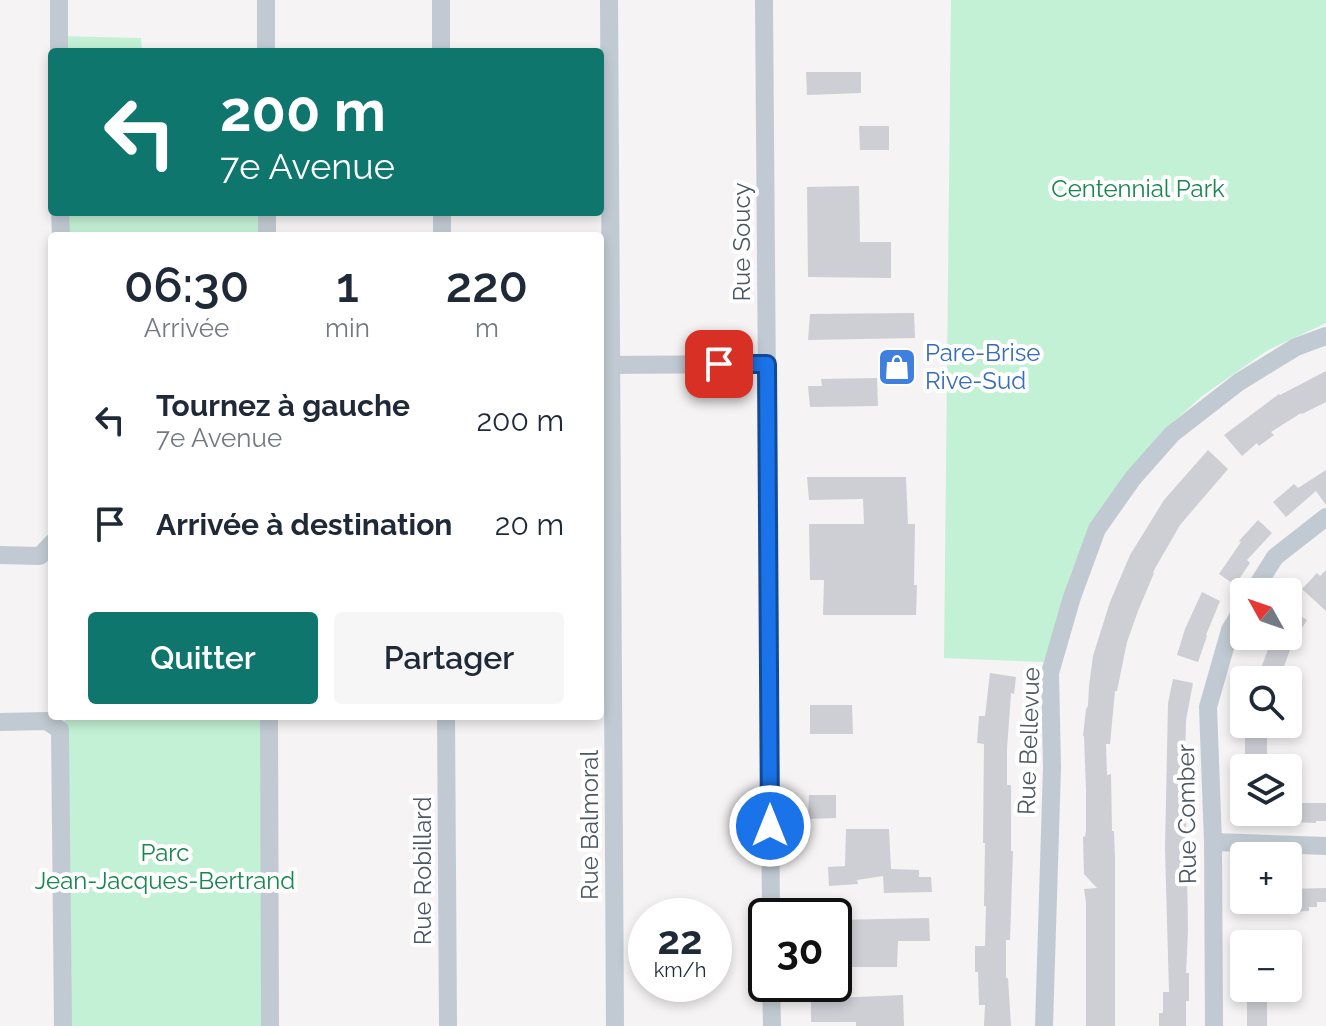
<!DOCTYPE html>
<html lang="fr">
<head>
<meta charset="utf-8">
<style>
	:root { --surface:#fff; --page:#f6f6f7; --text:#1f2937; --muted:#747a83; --accent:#0f766e }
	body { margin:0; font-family:Raleway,sans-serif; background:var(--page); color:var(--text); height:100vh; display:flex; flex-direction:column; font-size:30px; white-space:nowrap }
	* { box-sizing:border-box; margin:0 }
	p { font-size:26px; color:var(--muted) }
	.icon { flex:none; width:44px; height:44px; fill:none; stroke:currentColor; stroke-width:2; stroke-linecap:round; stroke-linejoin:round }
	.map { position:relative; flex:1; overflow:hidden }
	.sheet { position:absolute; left:48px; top:232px; width:556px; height:488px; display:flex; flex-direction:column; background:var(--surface); border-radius:8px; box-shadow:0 4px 12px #0003 }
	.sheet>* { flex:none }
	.guide { position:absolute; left:48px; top:48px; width:556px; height:168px; border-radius:8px; box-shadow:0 4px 12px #0003; background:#0f766e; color:#fff; overflow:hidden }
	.needle { width:52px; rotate:310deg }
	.fabs { position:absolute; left:1230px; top:578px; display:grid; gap:16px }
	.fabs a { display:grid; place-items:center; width:72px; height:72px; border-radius:8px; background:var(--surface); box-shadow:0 4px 12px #0003; font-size:40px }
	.speed { position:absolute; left:628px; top:898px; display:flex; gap:16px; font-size:40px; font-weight:700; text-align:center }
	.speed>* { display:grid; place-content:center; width:104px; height:104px; border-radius:50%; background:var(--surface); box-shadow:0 4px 12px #0003; line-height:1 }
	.speed small { font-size:20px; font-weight:400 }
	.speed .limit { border:4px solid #111; border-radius:12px; background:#fff; color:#111 }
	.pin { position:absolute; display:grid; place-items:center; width:68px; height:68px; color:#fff; margin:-34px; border-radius:16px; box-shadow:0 4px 12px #0006 }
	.me { position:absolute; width:88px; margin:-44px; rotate:0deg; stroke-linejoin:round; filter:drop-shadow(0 0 6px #0008) }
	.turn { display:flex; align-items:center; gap:28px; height:168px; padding:0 40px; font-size:36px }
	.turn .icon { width:104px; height:104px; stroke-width:2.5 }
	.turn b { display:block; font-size:56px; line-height:68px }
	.eta { display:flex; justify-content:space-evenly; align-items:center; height:136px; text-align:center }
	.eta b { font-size:48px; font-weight:600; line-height:56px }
	.button { display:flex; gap:16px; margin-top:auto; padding:16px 40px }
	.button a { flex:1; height:92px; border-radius:8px; background:var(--accent); color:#fff; font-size:32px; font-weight:600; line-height:92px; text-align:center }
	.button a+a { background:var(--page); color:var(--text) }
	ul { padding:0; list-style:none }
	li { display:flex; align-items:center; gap:24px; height:104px; padding:0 40px }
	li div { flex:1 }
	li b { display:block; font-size:30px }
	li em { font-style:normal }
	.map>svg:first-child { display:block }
	.green { fill:#c3f1d5 }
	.building { fill:#cdcfd5 }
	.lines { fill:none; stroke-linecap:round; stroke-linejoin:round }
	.street { stroke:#c1cad2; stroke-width:18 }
	.route-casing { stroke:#114b97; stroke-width:20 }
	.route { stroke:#1a73e8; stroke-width:14 }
	.labels { text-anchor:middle; stroke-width:8; stroke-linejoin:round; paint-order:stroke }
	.park-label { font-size:24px; fill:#17864f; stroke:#fff }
	.street-label { font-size:24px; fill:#4a5661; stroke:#fff }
	.shop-label { font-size:24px; fill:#366cbe; stroke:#fff; text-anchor:start }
</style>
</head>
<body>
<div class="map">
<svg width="1326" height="1026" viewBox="0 0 1326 1026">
	<rect width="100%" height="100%" fill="#f5f3f3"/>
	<g class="green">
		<polygon points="951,0 1326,0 1326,323 1268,350 1202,396 1157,437 1072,570 1044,662 944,658"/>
		<polygon points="59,36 141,38 142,52 60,52"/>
		<polygon points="62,212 263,212 264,236 62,236"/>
		<polygon points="68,716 268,716 270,1026 63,1026 60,730"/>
	</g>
	<g class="building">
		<polygon points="806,72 861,72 861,93 807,95"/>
		<polygon points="859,126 889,126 889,150 860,150"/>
		<polygon points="859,186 860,242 891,242 891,278 808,277 807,187"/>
		<polygon points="914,313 915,338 808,340 810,314"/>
		<polygon points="1326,371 1326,402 1302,414 1301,413 1271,432 1274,435 1259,446 1257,443 1242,456 1224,435 1279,394 1280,395"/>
		<polygon points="877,378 878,406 810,407 808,386 822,386 821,379"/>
		<polygon points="1208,450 1228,469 1180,525 1153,572 1154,573 1138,611 1127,642 1117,691 1115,691 1110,744 1106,744 1107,775 1111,774 1112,831 1114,831 1115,858 1115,1026 1086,1026 1086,902 1084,889 1097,888 1084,874 1083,836 1085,837 1086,831 1086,790 1084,736 1083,736 1086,709 1088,706 1089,686 1093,656 1110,602 1130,555 1164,500"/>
		<polygon points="1326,470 1326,505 1316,491 1286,517 1273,502 1294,484 1298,488"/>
		<polygon points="807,477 906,477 908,524 915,524 914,585 917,585 916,615 823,615 824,580 810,580 809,524 864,524 863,499 809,500"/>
		<polygon points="1258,520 1272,533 1247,560 1250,563 1235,585 1219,574 1241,542 1239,541"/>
		<polygon points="1326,570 1326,611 1302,589 1317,573 1320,576"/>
		<polygon points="1202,592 1220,601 1206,635 1207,636 1198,662 1177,655 1185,629"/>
		<polygon points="1292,611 1307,620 1292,644 1280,678 1260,671 1273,636 1288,636 1288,618"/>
		<polygon points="990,673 1016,677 1014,694 1011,693 1007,749 1007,785 1011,785 1011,851 1013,851 1010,940 1006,940 1006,978 1008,978 1011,1026 984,1026 985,1005 979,1005 978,972 975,972 975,946 985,946 986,906 984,906 985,843 983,843 984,744 977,743 979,716 985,716"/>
		<polygon points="1173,679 1193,683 1186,720 1185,760 1188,930 1186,973 1189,973 1189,1001 1186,1001 1186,1026 1159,1026 1159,1013 1163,1013 1163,992 1169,992 1165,849 1168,703"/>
		<polygon points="810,705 852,705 853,734 810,734"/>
		<polygon points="1245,724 1267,724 1267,764 1247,763 1247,755 1245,755"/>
		<polygon points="809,795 836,795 836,818 808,819"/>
		<polygon points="1288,803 1326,803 1326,821 1316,821 1316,823 1288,822"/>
		<rect x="1244" y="812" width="29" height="12"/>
		<polygon points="846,829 889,829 891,869 919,870 919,877 931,877 932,892 884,893 883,876 857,880 858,884 829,886 828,867 845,866"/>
		<polygon points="1326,888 1326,902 1317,902 1317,907 1309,907 1309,911 1288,912 1288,889"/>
		<polygon points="929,918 930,941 898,941 897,967 834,967 834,920"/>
		<rect x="1247" y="988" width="20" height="38"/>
		<polygon points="903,995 904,1026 856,1026 856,1022 811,1022 811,999"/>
	</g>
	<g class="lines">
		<g class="street">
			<polyline points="59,0 59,52"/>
			<polyline points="266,0 266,52"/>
			<polyline points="441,0 441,52"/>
			<polyline points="609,0 615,1026"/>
			<polyline points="764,0 771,916"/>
			<polyline points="60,212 61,236"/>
			<polyline points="267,212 267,236"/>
			<polyline points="442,212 442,236"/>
			<polyline points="602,365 767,364"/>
			<polyline points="0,555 40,556 52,543"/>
			<polyline points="1253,592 1275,557 1326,517"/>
			<polyline points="269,716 270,1026"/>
			<polyline points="446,716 448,1026"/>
			<polyline points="0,722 47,721 60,730 63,1026"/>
			<polyline points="1213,842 1326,846"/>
			<polyline points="771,984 772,1026"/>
			<polyline points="1044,1026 1052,767 1050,673 1072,597 1097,529 1133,478 1172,434 1239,382 1296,347 1326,336"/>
			<polyline points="1214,1026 1213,842 1208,707 1230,630 1244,607"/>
		</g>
	</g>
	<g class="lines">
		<g class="route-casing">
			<polyline id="route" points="719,364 767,364 770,826"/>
		</g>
		<use href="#route" class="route"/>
	</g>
	<defs>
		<g id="shop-square" transform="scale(2)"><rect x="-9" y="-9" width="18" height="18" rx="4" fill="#3f7fe0" stroke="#fff"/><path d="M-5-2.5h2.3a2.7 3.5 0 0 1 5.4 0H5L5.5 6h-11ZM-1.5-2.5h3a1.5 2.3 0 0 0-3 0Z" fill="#fff"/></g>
	</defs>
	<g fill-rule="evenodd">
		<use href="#shop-square" x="897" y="367"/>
	</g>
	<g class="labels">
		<g class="park-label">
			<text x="1138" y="197">Centennial Park</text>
			<text x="165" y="861">Parc<tspan x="165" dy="28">Jean-Jacques-Bertrand</tspan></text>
		</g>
		<g class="street-label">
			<text transform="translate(742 242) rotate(-90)" y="8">Rue Soucy</text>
			<text transform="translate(1029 741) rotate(-88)" y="8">Rue Bellevue</text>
			<text transform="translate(1187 814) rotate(-91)" y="8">Rue Comber</text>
			<text transform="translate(590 825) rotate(-90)" y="8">Rue Balmoral</text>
			<text transform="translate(423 871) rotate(-90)" y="8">Rue Robillard</text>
		</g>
		<g class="shop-label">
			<text x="925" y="361">Pare-Brise<tspan x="925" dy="28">Rive-Sud</tspan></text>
		</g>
	</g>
</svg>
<div class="fabs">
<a><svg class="needle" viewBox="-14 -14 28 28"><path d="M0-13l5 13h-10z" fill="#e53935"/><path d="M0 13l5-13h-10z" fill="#747a83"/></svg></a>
<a><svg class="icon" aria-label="search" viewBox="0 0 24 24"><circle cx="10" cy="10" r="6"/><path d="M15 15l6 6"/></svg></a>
<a><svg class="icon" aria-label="layers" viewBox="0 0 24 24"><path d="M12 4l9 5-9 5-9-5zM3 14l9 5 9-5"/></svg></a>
<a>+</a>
<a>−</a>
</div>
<div class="speed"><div>22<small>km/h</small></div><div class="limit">30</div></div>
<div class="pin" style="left:719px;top:364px;background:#d93025"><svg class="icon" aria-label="arrive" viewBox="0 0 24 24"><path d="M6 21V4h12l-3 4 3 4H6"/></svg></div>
<svg class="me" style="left:770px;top:826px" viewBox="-20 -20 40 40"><circle r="17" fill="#1a73e8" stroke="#fff" stroke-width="3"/><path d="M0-11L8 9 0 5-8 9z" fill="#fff"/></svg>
<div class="guide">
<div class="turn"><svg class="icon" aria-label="left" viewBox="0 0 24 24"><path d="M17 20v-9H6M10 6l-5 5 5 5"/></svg><div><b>200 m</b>7e Avenue</div></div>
</div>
<section class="sheet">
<div class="eta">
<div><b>06:30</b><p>Arrivée</p></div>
<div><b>1</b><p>min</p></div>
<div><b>220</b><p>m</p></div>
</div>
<ul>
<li><svg class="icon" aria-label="left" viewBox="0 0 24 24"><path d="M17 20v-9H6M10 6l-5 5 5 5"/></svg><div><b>Tournez à gauche</b><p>7e Avenue</p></div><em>200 m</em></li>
<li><svg class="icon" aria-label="arrive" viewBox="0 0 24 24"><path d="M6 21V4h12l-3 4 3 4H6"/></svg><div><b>Arrivée à destination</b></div><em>20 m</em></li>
</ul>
<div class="button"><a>Quitter</a><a>Partager</a></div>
</section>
</div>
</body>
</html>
